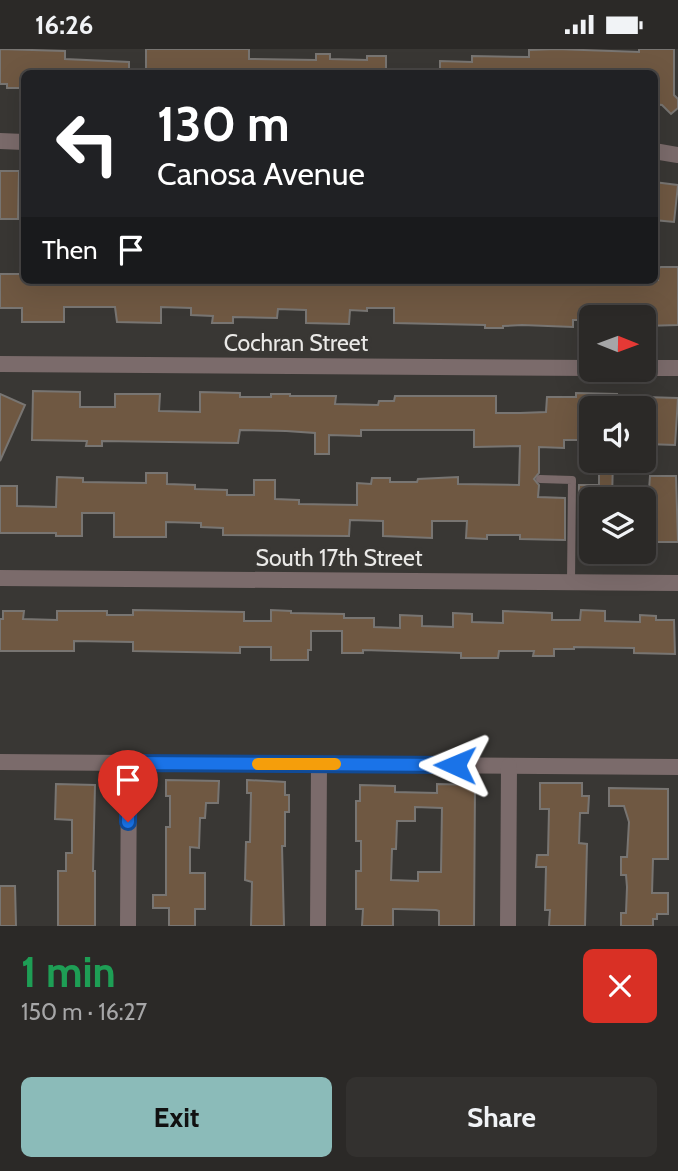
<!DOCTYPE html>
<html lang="en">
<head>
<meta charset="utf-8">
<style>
	:root { --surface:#2b2927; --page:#33312f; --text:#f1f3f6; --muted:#a6a6a7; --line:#474544; --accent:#8bbbb9 }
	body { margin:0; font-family:Cabin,sans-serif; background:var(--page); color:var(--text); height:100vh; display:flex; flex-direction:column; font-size:26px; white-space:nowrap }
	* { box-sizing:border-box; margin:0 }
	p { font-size:23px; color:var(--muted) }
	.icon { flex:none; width:38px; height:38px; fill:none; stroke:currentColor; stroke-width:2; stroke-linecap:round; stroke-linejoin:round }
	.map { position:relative; height:877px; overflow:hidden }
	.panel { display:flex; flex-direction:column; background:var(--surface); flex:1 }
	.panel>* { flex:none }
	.top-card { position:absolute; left:21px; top:21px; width:637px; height:214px; border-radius:10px; box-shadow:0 7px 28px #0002,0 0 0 2px var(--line); background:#202124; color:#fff; overflow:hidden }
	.needle { width:46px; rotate:91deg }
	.controls { position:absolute; left:579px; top:256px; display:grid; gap:14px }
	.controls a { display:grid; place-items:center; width:77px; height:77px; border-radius:10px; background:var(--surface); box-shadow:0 7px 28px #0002,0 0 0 2px var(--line); font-size:35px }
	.pin { position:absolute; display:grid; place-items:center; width:60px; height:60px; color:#fff; margin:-72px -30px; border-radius:50% 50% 50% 0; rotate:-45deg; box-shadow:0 0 7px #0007 }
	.pin .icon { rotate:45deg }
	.me { position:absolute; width:77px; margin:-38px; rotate:271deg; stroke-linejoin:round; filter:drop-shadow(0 0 5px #0008) }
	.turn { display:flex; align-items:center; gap:24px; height:147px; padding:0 21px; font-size:32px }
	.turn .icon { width:91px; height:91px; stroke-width:2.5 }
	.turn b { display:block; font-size:49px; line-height:60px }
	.then { display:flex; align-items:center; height:66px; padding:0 21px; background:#0003; gap:14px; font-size:26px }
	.round { display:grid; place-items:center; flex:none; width:74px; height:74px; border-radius:10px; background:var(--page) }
	.summary { display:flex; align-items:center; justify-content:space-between; height:119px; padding:0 21px }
	h1 { font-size:42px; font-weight:700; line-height:52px; color:#1e9e55 }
	.cta { display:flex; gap:14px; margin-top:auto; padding:14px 21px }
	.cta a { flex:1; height:80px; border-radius:10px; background:var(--accent); color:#111; font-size:28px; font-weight:700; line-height:80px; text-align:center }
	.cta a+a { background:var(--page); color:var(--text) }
	.status { display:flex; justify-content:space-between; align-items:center; height:49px; padding:0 35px; background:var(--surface); direction:ltr }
	.status svg { height:19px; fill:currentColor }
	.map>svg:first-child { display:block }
	.building { fill:#6f5842; stroke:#787572; stroke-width:2; fill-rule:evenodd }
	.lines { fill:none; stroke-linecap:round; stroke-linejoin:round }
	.service { stroke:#7b6b6b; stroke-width:8 }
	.minor { stroke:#7b6b6b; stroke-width:16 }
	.route-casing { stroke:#114b97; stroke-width:18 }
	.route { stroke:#1a73e8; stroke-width:12 }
	.slow { stroke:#f59e0b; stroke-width:12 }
	.labels { text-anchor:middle; stroke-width:7; stroke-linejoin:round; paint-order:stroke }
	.street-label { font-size:23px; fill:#eae9e7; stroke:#393734 }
</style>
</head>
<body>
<div class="status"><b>16:26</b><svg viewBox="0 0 49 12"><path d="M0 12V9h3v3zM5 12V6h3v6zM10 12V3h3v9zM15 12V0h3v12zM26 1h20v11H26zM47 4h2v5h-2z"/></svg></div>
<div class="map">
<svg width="678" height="877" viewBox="0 0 678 877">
	<rect width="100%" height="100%" fill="#393734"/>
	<g class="building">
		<polygon points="0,0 65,2 65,10 129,13 129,24 24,24 24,39 7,39 7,35 0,35"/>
		<polygon points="146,0 249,0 249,10 316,11 316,5 330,5 330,10 367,11 367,7 386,7 386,24 146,24"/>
		<polygon points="556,0 639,3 639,0 674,0 674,46 678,50 678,59 671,65 662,56 654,55 654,24 440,24 440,12 472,13 472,7 529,8 529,1"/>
		<polygon points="0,122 19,122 18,170 0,170"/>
		<polygon points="654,133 678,136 674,173 654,171"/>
		<polygon points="661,218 678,218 678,276 644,277 644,268 624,268 624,264 581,263 581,271 573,271 573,278 522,276 503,277 503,279 485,279 485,276 394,274 394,259 367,259 367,262 350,261 349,275 306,274 306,261 278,260 277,269 233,268 233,274 212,274 213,267 191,266 191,259 161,258 161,274 117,273 115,258 64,258 64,273 22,273 22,259 0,259 0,225 24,225 24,231 185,231 185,235 238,236 238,231 594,231 594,233 623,233 623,231 658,231 658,219"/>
		<polygon points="33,342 80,343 80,358 115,358 115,345 160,345 159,362 200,363 200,343 240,344 240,348 271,348 271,345 290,345 290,347 336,347 335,355 378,356 379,352 394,352 395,347 496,347 496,364 520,364 546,363 547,348 576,348 576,344 617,345 617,359 592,359 592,391 564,391 564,399 539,398 539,424 534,430 539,436 538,448 565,449 565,491 520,490 520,486 487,486 487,490 466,489 467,472 432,472 432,489 383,487 383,472 350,471 349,487 223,486 223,479 201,478 201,474 166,473 166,488 114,488 114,464 82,464 82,487 56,487 56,484 0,484 0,437 17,437 17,457 56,458 57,428 83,429 83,433 146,434 146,424 167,424 167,435 195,436 195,440 227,441 227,446 254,446 254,431 275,431 275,450 299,451 299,455 357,456 357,434 371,435 372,429 390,429 390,433 417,433 418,430 458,428 458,435 519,436 520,397 474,398 474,381 361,381 361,387 329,386 329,405 315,405 315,384 286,382 240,381 238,394 102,392 102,397 86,397 87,392 32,391"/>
		<polygon points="0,345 25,356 0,412"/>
		<polygon points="645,348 678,349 675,396 647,395 647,389 644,389"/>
		<polygon points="599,411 613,411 612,450 592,450 592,492 578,492 579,436 599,436"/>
		<polygon points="650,427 676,427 678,493 651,493 652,466 644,466 644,441 649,441"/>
		<polygon points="133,561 244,563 244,572 271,572 271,561 291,562 291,564 344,565 344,569 374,569 374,578 400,579 400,566 422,567 422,577 453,578 453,564 472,565 472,573 503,574 503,562 552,564 552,571 580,571 581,561 605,562 605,572 640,573 640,566 656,567 656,571 674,571 675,605 634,604 634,599 574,598 574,600 554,600 554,607 533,607 534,602 499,602 498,609 461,609 461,604 428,603 363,601 363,604 342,604 342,582 311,582 311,601 308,601 308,611 271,611 271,598 240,598 240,604 133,602 133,593 74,592 74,602 0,602 0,570 3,570 3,562 24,562 23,570 57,571 57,562 107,562 107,566 133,566"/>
		<polygon points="166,731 219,732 218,754 206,754 205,769 200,769 199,799 190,798 190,824 205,824 205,860 195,860 195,877 169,877 169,859 153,859 153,846 166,846 166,778 170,778 170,747 166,747"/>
		<polygon points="247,731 285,733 285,746 289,746 289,763 285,763 285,797 282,797 284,877 251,877 252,833 245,831 246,793 250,793 251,744 247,744"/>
		<polygon points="540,734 582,734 582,747 589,747 588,764 580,764 579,794 587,795 585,877 549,877 550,861 545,861 546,818 536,818 537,806 548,806 549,760 540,760"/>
		<polygon points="56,735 95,736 93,822 95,822 95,877 58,877 58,822 66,822 66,804 72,804 72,771 55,770"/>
		<path d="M437,735L475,736L474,877H439V862L436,861L396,860H393V877H362L363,860H356V822H361V792H356V752H360V736L395,737V743L437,744ZM415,758L442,759L441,823H418V832L391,831L392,800H396L397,772H415Z"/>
		<polygon points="609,739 668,740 668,810 653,810 652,844 668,844 668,865 657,865 657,870 653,870 653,877 621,877 621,864 626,864 627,838 626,826 621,826 621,808 627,808 629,773 624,757 609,757"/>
		<polygon points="0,837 15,837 16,877 0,877"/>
	</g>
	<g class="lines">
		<polyline class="service" points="540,430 572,431 571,533"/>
		<g class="minor">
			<polyline points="0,92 24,93"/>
			<polyline points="654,102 678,106"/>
			<polyline points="0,315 592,319"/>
			<polyline points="644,319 678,319"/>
			<polyline points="0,529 678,534"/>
			<polyline points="0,713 678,718"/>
			<polyline points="128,877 129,714"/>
			<polyline points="318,877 319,715"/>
			<polyline points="508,877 509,717"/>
		</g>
	</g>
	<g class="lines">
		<g class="route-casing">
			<polyline id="route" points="128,773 129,714 455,716"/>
		</g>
		<use href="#route" class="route"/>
		<polyline class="slow" points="258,715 335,715"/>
	</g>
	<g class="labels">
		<g class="street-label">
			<text x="296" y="302">Cochran Street</text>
			<text x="339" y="517">South 17th Street</text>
		</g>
	</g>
</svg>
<div class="controls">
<a><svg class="needle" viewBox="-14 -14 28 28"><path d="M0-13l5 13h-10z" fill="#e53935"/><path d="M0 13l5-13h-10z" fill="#a6a6a7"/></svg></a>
<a><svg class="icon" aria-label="sound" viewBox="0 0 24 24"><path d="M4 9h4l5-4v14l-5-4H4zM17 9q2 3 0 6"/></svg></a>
<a><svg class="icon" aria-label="layers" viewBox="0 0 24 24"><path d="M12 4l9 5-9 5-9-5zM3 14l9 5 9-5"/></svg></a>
</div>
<div class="pin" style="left:128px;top:773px;background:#d93025"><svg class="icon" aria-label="arrive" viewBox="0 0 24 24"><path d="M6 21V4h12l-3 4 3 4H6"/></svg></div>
<svg class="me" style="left:455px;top:716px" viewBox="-20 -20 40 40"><path d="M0-17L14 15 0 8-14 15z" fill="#1a73e8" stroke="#fff" stroke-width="4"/></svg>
<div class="top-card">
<div class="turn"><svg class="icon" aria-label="left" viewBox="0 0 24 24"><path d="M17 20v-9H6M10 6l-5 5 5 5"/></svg><div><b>130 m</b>Canosa Avenue</div></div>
<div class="then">Then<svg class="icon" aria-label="arrive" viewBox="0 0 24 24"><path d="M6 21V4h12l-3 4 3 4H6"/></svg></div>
</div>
</div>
<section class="panel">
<div class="summary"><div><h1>1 min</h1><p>150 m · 16:27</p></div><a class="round" style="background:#d93025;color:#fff"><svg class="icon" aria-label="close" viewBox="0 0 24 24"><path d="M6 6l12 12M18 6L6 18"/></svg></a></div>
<div class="cta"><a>Exit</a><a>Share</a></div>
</section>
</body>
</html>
